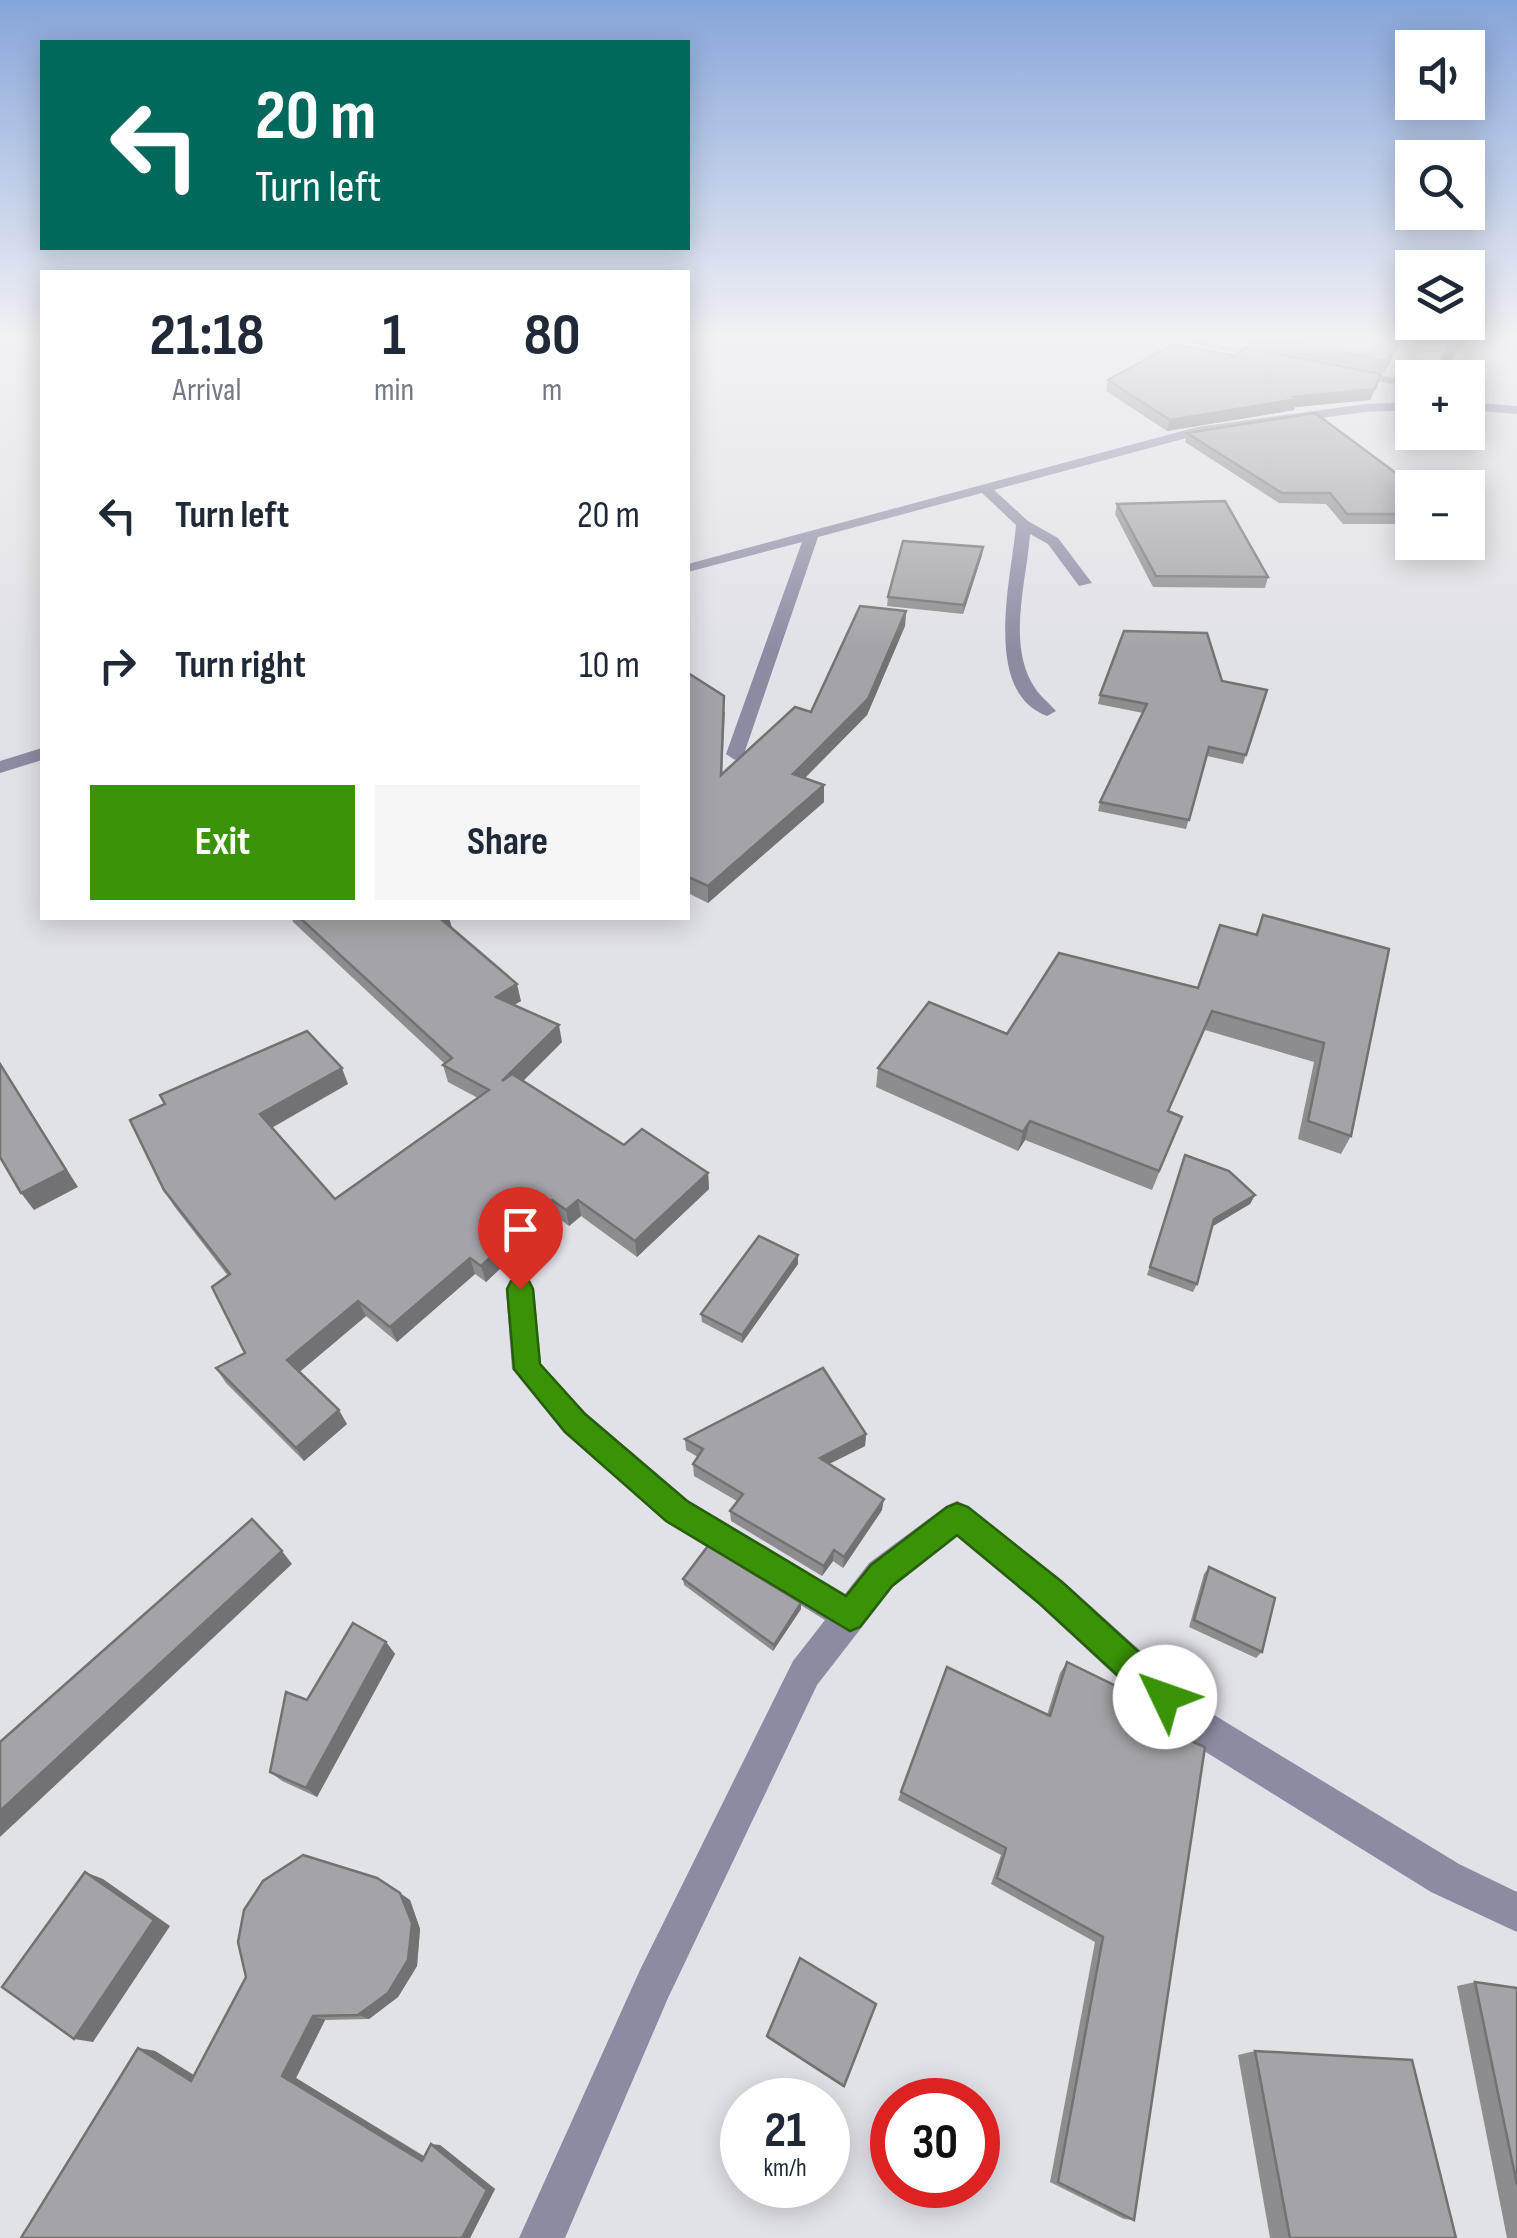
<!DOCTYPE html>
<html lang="en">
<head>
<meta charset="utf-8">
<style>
	:root { --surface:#fff; --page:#f6f6f7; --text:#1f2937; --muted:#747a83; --accent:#3a9306 }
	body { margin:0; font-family:"Sofia Sans Condensed",sans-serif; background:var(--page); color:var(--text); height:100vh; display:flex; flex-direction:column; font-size:38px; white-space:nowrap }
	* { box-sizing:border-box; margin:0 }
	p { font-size:32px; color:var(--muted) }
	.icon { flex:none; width:55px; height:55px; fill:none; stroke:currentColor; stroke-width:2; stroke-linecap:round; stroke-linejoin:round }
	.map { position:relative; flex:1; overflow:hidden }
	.details { position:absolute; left:40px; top:270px; width:650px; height:650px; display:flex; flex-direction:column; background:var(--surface); border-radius:0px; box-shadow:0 5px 25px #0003 }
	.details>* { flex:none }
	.banner { position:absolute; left:40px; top:40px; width:650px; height:210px; border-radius:0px; box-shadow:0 5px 25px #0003; background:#00695c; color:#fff; overflow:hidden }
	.controls { position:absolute; left:1395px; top:30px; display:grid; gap:20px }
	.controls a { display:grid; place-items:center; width:90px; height:90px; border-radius:0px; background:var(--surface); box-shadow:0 5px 25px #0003; font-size:50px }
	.speed { position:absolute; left:720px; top:2078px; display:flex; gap:20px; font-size:50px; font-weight:700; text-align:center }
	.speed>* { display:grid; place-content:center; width:130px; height:130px; border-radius:50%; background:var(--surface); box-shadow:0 5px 25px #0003; line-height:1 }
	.speed small { font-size:25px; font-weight:400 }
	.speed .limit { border:15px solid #d22; background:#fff; color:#111 }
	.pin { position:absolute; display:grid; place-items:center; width:85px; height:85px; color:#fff; margin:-102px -42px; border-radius:50% 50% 50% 0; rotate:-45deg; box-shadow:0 0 10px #0007 }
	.pin .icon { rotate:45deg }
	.me { position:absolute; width:110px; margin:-55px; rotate:312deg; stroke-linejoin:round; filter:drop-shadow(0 0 8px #0008) }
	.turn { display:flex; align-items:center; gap:35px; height:210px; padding:0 50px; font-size:45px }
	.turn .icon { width:130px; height:130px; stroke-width:2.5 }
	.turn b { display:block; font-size:70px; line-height:85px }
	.eta { display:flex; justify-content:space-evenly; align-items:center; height:170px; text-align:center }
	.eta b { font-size:60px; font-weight:700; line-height:70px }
	.button { display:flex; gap:20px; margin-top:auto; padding:20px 50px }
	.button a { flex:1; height:115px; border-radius:0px; background:var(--accent); color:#fff; font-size:40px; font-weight:700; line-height:115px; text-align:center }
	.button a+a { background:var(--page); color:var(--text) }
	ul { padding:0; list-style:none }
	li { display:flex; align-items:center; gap:30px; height:150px; padding:0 50px }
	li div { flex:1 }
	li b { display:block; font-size:38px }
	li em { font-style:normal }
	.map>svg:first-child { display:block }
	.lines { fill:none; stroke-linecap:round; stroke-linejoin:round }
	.minor { fill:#8c8ba2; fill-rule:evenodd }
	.wall { fill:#8c8c91 }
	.shaded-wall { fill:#727276 }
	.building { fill:#a3a3a9; stroke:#727276; stroke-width:2.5 }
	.route { fill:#3a9306; stroke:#266004; stroke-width:2.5 }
</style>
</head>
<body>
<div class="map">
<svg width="1517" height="2238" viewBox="0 0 1517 2238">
	<rect width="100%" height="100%" fill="#e1e1e8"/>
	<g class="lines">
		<g class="minor">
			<polygon points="1165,338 1187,338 1276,357 1270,360"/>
			<polygon points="1450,338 1460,338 1445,378 1433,378"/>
			<polygon points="1349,369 1412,382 1412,388 1345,374"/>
			<path d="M1412,402V410L1365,412L1198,435L994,490L1028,521L1058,538L1092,583L1079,586L1048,544L1030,534C1027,581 1006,645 1035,688C1040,696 1049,703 1056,711L1047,716C981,692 1012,576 1016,525L982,493L818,537L744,754L735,760L726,754L802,542L688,572V564L1197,427L1365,404Z"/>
			<polygon points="1468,402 1517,406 1517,414 1468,410"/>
			<polygon points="42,748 42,760 0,773 0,761"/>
			<polygon points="520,1277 530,1281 534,1289 541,1364 586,1413 688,1500 845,1594 869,1563 946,1506 957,1501 968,1506 1063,1581 1206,1710 1459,1864 1517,1892 1517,1932 1431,1892 1180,1736 1039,1605 957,1537 893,1587 817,1685 668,1998 565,2238 519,2238 640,1970 793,1661 825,1620 666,1522 564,1433 512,1369 506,1289 510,1281"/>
		</g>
	</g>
	<g class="wall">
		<polygon points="1251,338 1402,338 1384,373 1249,346"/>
		<polygon points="1108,380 1378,385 1370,400 1295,407 1294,410 1167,431 1106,391"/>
		<polygon points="1187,433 1412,488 1412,524 1343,524 1326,504 1279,503 1185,442"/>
		<polygon points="1117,504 1268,577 1265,588 1153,587 1115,514"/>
		<polygon points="982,555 963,614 887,606 888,597"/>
		<polygon points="906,611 905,626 867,715 805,778 824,785 824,802 708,903 688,893 688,673 725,712 722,774 811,712"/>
		<polygon points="1222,681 1267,690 1243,764 1207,756 1186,829 1098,811 1100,802 1143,713 1098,704 1100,695"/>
		<polygon points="1263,915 1389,949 1351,1136 1341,1154 1298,1139 1314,1062 1205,1030 1168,1111 1182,1117 1152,1190 1025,1140 1018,1151 876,1087 878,1068 1007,1034 1197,988 1255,935"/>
		<polygon points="292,918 449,918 452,928 521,1001 514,1005 562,1042 523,1081 624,1145 708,1173 709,1189 637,1257 581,1216 569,1226 556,1216 486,1282 475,1274 397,1342 366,1316 299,1372 347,1424 304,1461 226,1383 216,1368 245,1353 228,1276 174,1206 164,1190 348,1084 272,1128 335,1199 478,1098 448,1082 443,1065 445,1064 293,922"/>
		<polygon points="1185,1155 1255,1195 1250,1204 1212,1226 1197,1284 1193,1292 1147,1275"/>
		<polygon points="798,1255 798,1264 742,1343 702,1322 701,1314"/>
		<polygon points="866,1434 865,1446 829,1464 882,1510 843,1568 833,1561 822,1576 731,1521 730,1511 737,1501 694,1476 693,1464 698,1457 686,1450 685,1439"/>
		<polygon points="1209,1567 1262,1652 1256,1658 1189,1627 1204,1574"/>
		<polygon points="683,1579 801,1603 801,1609 773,1651 684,1585"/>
		<polygon points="386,1642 395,1654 317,1797 282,1781 270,1772 307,1700"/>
		<polygon points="1067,1662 1116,1709 1134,2220 1124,2219 1050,2182 1095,1942 991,1884 1001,1855 898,1800 947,1667 1047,1715 1060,1673"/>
		<polygon points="410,1900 420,1929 417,1966 398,1997 369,2019 325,2020 296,2078 424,2156 440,2145 495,2189 470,2238 138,2048 155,2051 194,2075"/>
		<polygon points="1475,1982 1517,1988 1517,2238 1507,2238 1457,1986"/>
		<polygon points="767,2036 844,2086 843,2087 767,2038"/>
		<polygon points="1255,2051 1456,2238 1270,2238 1238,2055"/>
	</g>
	<g class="shaded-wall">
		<polygon points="1400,338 1402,338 1384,373 1388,361"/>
		<polygon points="1381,374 1370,400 1295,407 1294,410 1167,431 1170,420"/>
		<polygon points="983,547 982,555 963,614 964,605"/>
		<polygon points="906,611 905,626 867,715 793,790 793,774"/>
		<polygon points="824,785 824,802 708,903 708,886"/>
		<polygon points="445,918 449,918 453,932 441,919"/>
		<polygon points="517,984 521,1001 500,1013 496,997"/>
		<polygon points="559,1025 562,1042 506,1098 502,1081"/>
		<polygon points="0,1063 78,1187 34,1210 21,1193"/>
		<polygon points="342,1068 348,1084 268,1130 260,1114"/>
		<polygon points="1030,1121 1025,1140 1018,1151 1023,1132"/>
		<polygon points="708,1173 709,1189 637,1257 635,1241"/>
		<polygon points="1255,1195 1250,1204 1210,1228 1214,1219"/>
		<polygon points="552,1200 556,1216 486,1282 481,1266"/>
		<polygon points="578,1200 581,1216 569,1226 566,1210"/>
		<polygon points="798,1255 798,1264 742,1343 742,1335"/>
		<polygon points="470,1258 475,1274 397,1342 390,1327"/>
		<polygon points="358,1301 366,1316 296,1375 287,1360"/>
		<polygon points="339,1410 347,1424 304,1461 296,1448"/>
		<polygon points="866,1434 865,1446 819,1469 820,1458"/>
		<polygon points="884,1499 882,1510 843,1568 844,1557"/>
		<polygon points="834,1550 833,1561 822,1576 824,1566"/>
		<polygon points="282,1551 292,1564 0,1837 0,1811"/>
		<polygon points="801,1603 801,1609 773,1651 774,1645"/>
		<polygon points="386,1642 395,1654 317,1797 306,1788"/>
		<polygon points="85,1872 103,1879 170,1926 93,2042 74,2039"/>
		<polygon points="400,1893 410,1900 420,1929 417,1966 398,1997 369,2019 358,2015"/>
		<polygon points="313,2016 325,2020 296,2078 431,2161 422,2161 282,2076"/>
		<polygon points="138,2048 155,2051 206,2083 191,2081"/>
		<polygon points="431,2144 440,2145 495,2189 470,2238 462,2238"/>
	</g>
	<g class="building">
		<polygon points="1267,338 1400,338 1388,361"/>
		<polygon points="1173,344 1237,356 1244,347 1381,374 1374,389 1294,397 1298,399 1170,420 1108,380"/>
		<polygon points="1315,413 1416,488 1412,488 1412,514 1347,514 1330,493 1282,493 1187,433"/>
		<polygon points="1225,501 1268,577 1156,576 1117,504"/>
		<polygon points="903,541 983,547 964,605 888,597"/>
		<polygon points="860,606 906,611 868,699 793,774 824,785 708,886 688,877 688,673 724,696 721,775 795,707 811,712"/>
		<polygon points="1124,631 1207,633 1222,681 1267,690 1246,755 1209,747 1189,820 1100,802 1147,704 1100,695"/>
		<polygon points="1263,915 1389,949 1351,1136 1308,1121 1324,1043 1212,1011 1168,1111 1182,1117 1159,1171 1030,1121 1023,1132 878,1068 929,1002 1007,1034 1059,953 1198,988 1220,925 1257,935"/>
		<polygon points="300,918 445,918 441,919 517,984 496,997 559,1025 502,1081 512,1074 624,1145 642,1129 708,1173 635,1241 578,1200 566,1210 552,1200 481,1266 470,1258 390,1327 358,1301 287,1360 339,1410 296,1448 216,1368 245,1353 212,1287 230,1274 164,1190 130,1120 165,1104 160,1095 307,1031 342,1068 260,1114 335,1199 489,1090 443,1065 452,1058"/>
		<polygon points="0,1064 66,1170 21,1193 0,1157"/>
		<polygon points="1185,1155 1229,1171 1255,1195 1214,1219 1197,1284 1150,1267"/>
		<polygon points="759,1236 798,1255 742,1335 701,1314"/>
		<polygon points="823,1368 866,1434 820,1458 884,1499 844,1557 834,1550 824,1566 730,1511 743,1494 693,1464 703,1449 685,1439"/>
		<polygon points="252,1519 282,1551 0,1811 0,1742"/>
		<polygon points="708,1546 801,1603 774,1645 683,1579"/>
		<polygon points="1209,1567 1275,1598 1262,1652 1194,1620"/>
		<polygon points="353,1623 386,1642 306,1788 270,1772 286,1692 307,1700"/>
		<polygon points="1067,1662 1122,1689 1116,1709 1205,1747 1134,2220 1058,2182 1103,1937 997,1878 1006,1848 901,1792 947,1667 1050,1716"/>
		<polygon points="303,1855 377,1878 400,1893 412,1923 408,1960 388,1993 358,2015 313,2016 282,2076 422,2161 431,2144 487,2190 462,2238 21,2238 138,2048 191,2081 246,1977 238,1942 244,1910 263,1881"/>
		<polygon points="85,1872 154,1920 74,2039 2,1987"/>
		<polygon points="800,1958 876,2004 844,2086 767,2036"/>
		<polygon points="1475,1982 1517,1988 1517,2185"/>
		<polygon points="1255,2051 1412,2060 1456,2238 1290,2238"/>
	</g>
	<linearGradient id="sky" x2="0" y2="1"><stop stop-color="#86a5da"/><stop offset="0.52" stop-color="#f2f2f5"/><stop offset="1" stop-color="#f2f2f5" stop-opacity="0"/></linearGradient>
	<rect width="1517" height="651" fill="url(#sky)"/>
	<polygon class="route" points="520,1278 529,1281 533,1289 540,1364 585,1414 687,1501 846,1596 871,1565 947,1507 957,1503 968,1507 1062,1582 1176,1686 1181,1697 1176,1709 1165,1713 1154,1709 1040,1604 957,1535 892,1586 860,1627 850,1631 666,1521 565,1432 514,1369 507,1289 511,1281"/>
</svg>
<div class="controls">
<a><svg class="icon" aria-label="sound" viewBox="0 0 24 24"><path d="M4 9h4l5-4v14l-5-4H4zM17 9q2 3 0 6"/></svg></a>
<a><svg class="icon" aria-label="search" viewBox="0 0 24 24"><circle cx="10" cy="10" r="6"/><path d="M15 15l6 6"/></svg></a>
<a><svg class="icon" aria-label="layers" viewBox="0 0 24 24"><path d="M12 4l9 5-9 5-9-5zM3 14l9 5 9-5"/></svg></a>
<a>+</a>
<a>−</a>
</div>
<div class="speed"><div>21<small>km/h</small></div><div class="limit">30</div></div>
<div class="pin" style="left:520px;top:1289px;background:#d93025"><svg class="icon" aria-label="arrive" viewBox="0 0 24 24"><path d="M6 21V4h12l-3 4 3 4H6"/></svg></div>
<svg class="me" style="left:1165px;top:1697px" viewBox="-20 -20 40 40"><circle r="19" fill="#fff"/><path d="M0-13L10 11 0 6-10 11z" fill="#3a9306"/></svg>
<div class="banner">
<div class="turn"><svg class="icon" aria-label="left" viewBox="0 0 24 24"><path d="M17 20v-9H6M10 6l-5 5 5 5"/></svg><div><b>20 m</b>Turn left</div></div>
</div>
<section class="details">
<div class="eta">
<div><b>21:18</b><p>Arrival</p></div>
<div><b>1</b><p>min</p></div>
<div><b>80</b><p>m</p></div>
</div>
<ul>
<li><svg class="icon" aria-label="left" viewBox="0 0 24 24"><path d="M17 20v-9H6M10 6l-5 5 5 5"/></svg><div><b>Turn left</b></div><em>20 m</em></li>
<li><svg class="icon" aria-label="right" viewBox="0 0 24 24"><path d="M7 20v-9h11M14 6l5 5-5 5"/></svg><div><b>Turn right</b></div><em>10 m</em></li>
</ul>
<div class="button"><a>Exit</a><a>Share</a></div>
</section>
</div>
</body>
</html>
